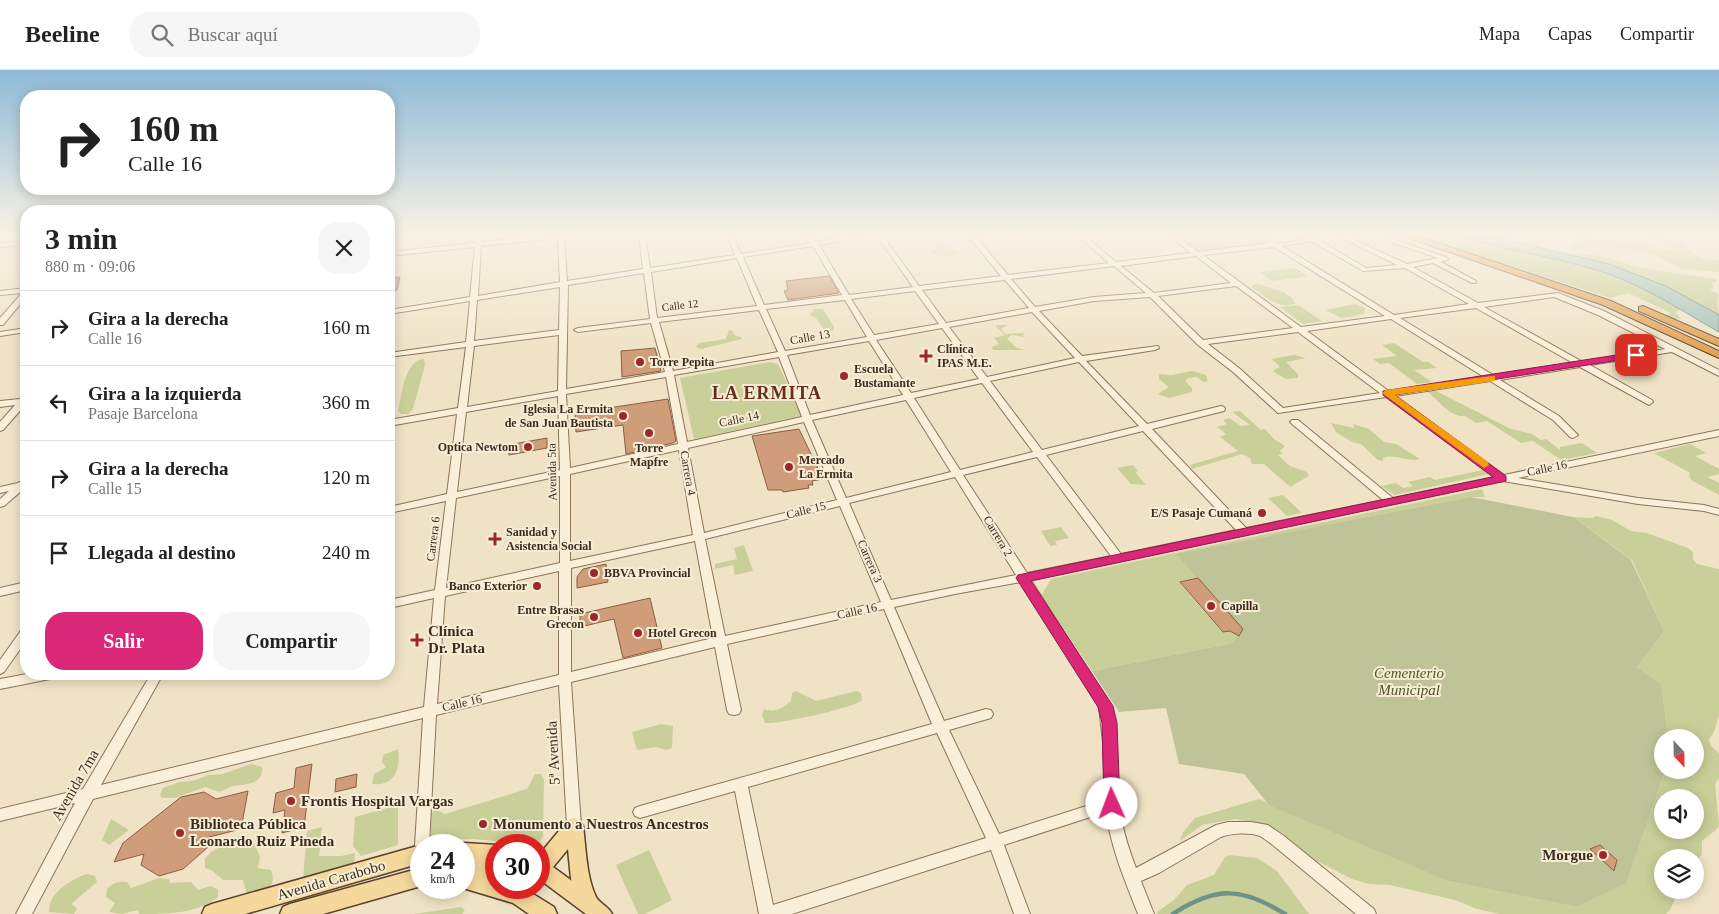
<!DOCTYPE html>
<html lang="es">
<head>
<meta charset="utf-8">
<style>
	:root { --surface:#fff; --page:#f6f6f6; --text:#222; --muted:#767676; --line:#e0e0e0; --accent:#db2777 }
	body { margin:0; font-family:Georgia,serif; background:var(--page); color:var(--text); height:100vh; display:flex; flex-direction:column; font-size:19px; white-space:nowrap }
	* { box-sizing:border-box; margin:0 }
	p { font-size:16px; color:var(--muted) }
	.icon { flex:none; width:28px; height:28px; fill:none; stroke:currentColor; stroke-width:2; stroke-linecap:round; stroke-linejoin:round }
	.map { position:relative; flex:1; overflow:hidden }
	.details { position:absolute; left:20px; top:135px; width:375px; height:475px; display:flex; flex-direction:column; background:var(--surface); border-radius:20px; box-shadow:0 2px 12px #0003 }
	.details>* { flex:none }
	.hud { position:absolute; left:20px; top:20px; width:375px; height:105px; border-radius:20px; box-shadow:0 2px 12px #0003; background:#fff; color:var(--text); overflow:hidden }
	.needle { width:32px; rotate:158deg }
	.fabs { position:absolute; left:1654px; top:659px; display:grid; gap:10px }
	.fabs a { display:grid; place-items:center; width:50px; height:50px; border-radius:50%; background:var(--surface); box-shadow:0 2px 12px #0003; font-size:25px }
	.speed { position:absolute; left:410px; top:764px; display:flex; gap:10px; font-size:25px; font-weight:700; text-align:center }
	.speed>* { display:grid; place-content:center; width:65px; height:65px; border-radius:50%; background:var(--surface); box-shadow:0 2px 12px #0003; line-height:1 }
	.speed small { font-size:12px; font-weight:400 }
	.speed .limit { border:8px solid #d22; background:#fff; color:#111 }
	.pin { position:absolute; display:grid; place-items:center; width:42px; height:42px; color:#fff; margin:-21px; border-radius:10px; box-shadow:0 2px 8px #0006 }
	.me { position:absolute; width:55px; margin:-28px; rotate:358deg; stroke-linejoin:round; filter:drop-shadow(0 0 4px #0008) }
	.turn { display:flex; align-items:center; gap:18px; height:105px; padding:0 25px; font-size:22px }
	.turn .icon { width:65px; height:65px; stroke-width:2.5 }
	.turn b { display:block; font-size:35px; line-height:42px }
	.round { display:grid; place-items:center; flex:none; width:52px; height:52px; border-radius:20px; background:var(--page) }
	.head { display:flex; align-items:center; justify-content:space-between; height:85px; padding:0 25px }
	h1 { font-size:30px; font-weight:800; line-height:38px }
	.button { display:flex; gap:10px; margin-top:auto; padding:10px 25px }
	.button a { flex:1; height:58px; border-radius:20px; background:var(--accent); color:#fff; font-size:20px; font-weight:800; line-height:58px; text-align:center }
	.button a+a { background:var(--page); color:var(--text) }
	ul { padding:0; list-style:none }
	li { display:flex; align-items:center; gap:15px; height:75px; padding:0 25px; border-top:1px solid var(--line) }
	li div { flex:1 }
	li b { display:block; font-size:19px }
	li em { font-style:normal }
	header { display:flex; align-items:center; gap:30px; box-sizing:border-box; height:70px; padding:0 25px; background:var(--surface); border-bottom:1px solid var(--line) }
	header strong { font-size:24px }
	nav { display:flex; gap:28px; margin-inline-start:auto; font-size:18px }
	.search { width:350px; height:45px; background:var(--page); display:flex; align-items:center; gap:12px; box-sizing:border-box; padding:0 18px; border-radius:20px; color:var(--muted); font-size:19px }
	.map>svg:first-child { display:block }
	.green { fill:#c9cf98; fill-rule:evenodd }
	.cemetery { fill:#bfc498 }
	.water { fill:#a7c3bb; stroke:#6d9289 }
	.lines { fill:none; stroke-linecap:round; stroke-linejoin:round }
	.stream { stroke:#6d9289; stroke-width:4.5 }
	.building { fill:#cf9d7a; stroke:#8c5d3f }
	.minor-casing { stroke:#8c745a; stroke-width:2 }
	.major-casing { stroke:#5a422e; stroke-width:3 }
	.highway-casing { stroke:#5a422e; stroke-width:2 }
	.minor { fill:#faf0d9; fill-rule:evenodd }
	.major { fill:#f4d89c; fill-rule:evenodd }
	.highway { fill:#e2a254; fill-rule:evenodd }
	.route { fill:#db2777; stroke:#8e194d }
	.slow { fill:#f59e0b }
	.poi-dot { fill:#9d282a; stroke:#f7edd5; stroke-width:2 }
	.labels { text-anchor:middle; stroke-width:4; stroke-linejoin:round; paint-order:stroke }
	.far-street-label { font-size:11px; fill:#3c2c1f; stroke:#f7edd5 }
	.street-label { font-size:12px; fill:#3c2c1f; stroke:#f7edd5 }
	.poi-label { font-size:12px; font-weight:bold; fill:#3c2c1f; stroke:#f7edd5; text-anchor:start }
	.near-poi-label { font-size:15px; font-weight:bold; fill:#3c2c1f; stroke:#f7edd5; text-anchor:start }
	.near-park-label { font-size:15px; font-style:italic; fill:#4c5924; stroke:#f7edd5 }
	.near-street-label { font-size:15px; fill:#3c2c1f; stroke:#f7edd5 }
	.district-label { font-size:18px; font-weight:bold; letter-spacing:1px; fill:#6a2c1c; stroke:#f7edd5 }
</style>
</head>
<body>
<header>
<strong>Beeline</strong>
<div class="search"><svg class="icon" aria-label="search" viewBox="0 0 24 24"><circle cx="10" cy="10" r="6"/><path d="M15 15l6 6"/></svg>Buscar aquí</div>
<nav><a>Mapa</a><a>Capas</a><a>Compartir</a></nav>
</header>
<div class="map">
<svg width="1719" height="844" viewBox="0 0 1719 844">
	<rect width="100%" height="100%" fill="#f0e3c5"/>
	<g class="green">
		<polygon points="1178,166 1254,166 1261,171 1258,174 1197,181"/>
		<polygon points="1417,166 1460,166 1576,194 1635,215 1681,239 1675,242 1681,248 1671,251 1666,245 1671,243 1628,223 1610,228"/>
		<path d="M1583,166L1615,172L1628,171L1671,180L1676,178L1637,166L1678,169C1683,171 1682,174 1686,177C1696,187 1703,190 1719,190V202L1682,199L1655,185L1611,175L1601,174L1574,181L1571,178L1574,172Z"/>
		<path d="M942,170C947,175 954,180 961,184L949,187L932,184L931,181L936,178L932,171Z"/>
		<polygon points="1573,184 1588,184 1617,190 1636,197 1716,209 1717,211 1712,213 1714,217 1710,220 1719,224 1717,231 1719,245 1656,211"/>
		<polygon points="1295,198 1308,206 1272,211 1260,202"/>
		<path d="M1258,214L1284,222L1292,228L1295,234C1277,239 1265,226 1251,217L1252,215Z"/>
		<polygon points="1355,234 1365,238 1364,244 1342,248 1325,240"/>
		<polygon points="1298,235 1322,251 1303,254 1280,237"/>
		<polygon points="814,239 823,239 834,257 833,261 825,261 816,248 810,245"/>
		<polygon points="997,255 1007,255 1001,259 1006,264 1024,263 1023,267 1012,265 1007,268 1015,277 1024,280 993,280 992,277 999,274 994,268 1005,265 996,257"/>
		<polygon points="729,260 733,261 734,265 741,267 742,269 701,279 696,277 699,273 726,269"/>
		<polygon points="1394,273 1423,292 1428,292 1437,298 1414,300 1432,312 1417,314 1389,293 1380,294 1373,289 1397,286 1382,275"/>
		<polygon points="1294,285 1306,288 1286,292 1298,304 1298,308 1286,309 1274,302 1274,300 1280,297 1272,289"/>
		<path d="M424,289L425,295L413,339L408,344H401L398,341C402,326 404,290 424,289Z"/>
		<polygon points="770,292 778,294 802,346 694,369 680,308"/>
		<polygon points="1192,301 1206,305 1208,311 1204,312 1197,307 1188,308 1185,311 1192,318 1192,322 1169,328 1158,324 1169,317 1159,309 1159,304 1171,305"/>
		<path d="M1434,320L1511,359L1532,364L1541,370L1546,369L1560,380V377L1582,373L1597,383L1561,390L1533,371L1521,373L1487,351L1476,353L1465,346C1450,348 1435,327 1427,321Z"/>
		<polygon points="1240,341 1261,360 1265,359 1274,369 1285,376 1280,381 1283,384 1278,385 1290,396 1307,402 1309,406 1290,417 1264,394 1252,394 1250,388 1242,384 1192,399 1190,395 1238,381 1220,367 1226,364 1217,357 1227,354 1223,350 1229,348 1241,356 1250,355 1232,342"/>
		<path d="M1331,353L1354,358L1353,354L1369,359L1384,372L1396,374L1420,389C1407,393 1395,383 1383,388V391L1378,390L1361,374L1352,372L1336,362Z"/>
		<polygon points="1690,374 1706,383 1695,386 1719,399 1719,404 1708,407 1703,405 1719,413 1719,425 1691,410 1689,406 1690,403 1654,383"/>
		<polygon points="1133,395 1138,401 1135,402 1146,415 1131,414 1117,398"/>
		<polygon points="1483,400 1489,404 1395,425 1381,416 1396,413 1403,418 1413,416 1408,412 1430,407 1435,410"/>
		<polygon points="1482,419 1485,427 1471,427 1177,484 1198,508 1180,513 1222,562 1230,561 1239,566 1233,573 1092,601 1041,526 1051,509"/>
		<polygon points="1283,425 1302,443 1287,446 1268,428"/>
		<path d="M1596,446L1612,450L1631,461L1647,463L1688,478L1693,482V489L1697,494L1719,499V645L1714,662L1709,670L1711,676L1719,683V708L1715,714L1719,754L1717,759L1702,771V784L1695,794V788H1662V820L1679,821L1670,840L1666,844H1500L1477,839L1455,830L1390,815L1369,814L1352,809L1311,788L1281,762L1247,751L1235,749L1202,755L1180,771L1183,762L1195,748L1259,729L1448,811L1577,837L1625,813L1665,700H1695V668L1668,667L1661,614L1637,597L1664,561L1632,490L1573,447L1592,448ZM1662,728H1695V760H1662Z"/>
		<polygon points="1061,457 1069,468 1055,471 1057,475 1050,476 1041,461"/>
		<polygon points="744,475 753,501 735,505 733,495 715,499 715,494 737,489 734,478"/>
		<path d="M796,621L816,631L857,621L861,623L862,630C858,637 776,655 765,653L762,645L764,639C775,643 783,638 791,631L792,623Z"/>
		<polygon points="661,654 673,656 672,678 666,680 656,677 637,680 632,662"/>
		<path d="M398,679C401,698 395,717 372,714L374,704L386,697L382,692L383,685Z"/>
		<path d="M251,694L262,697C264,715 245,714 233,716C228,717 224,721 219,722L205,717L175,728H162L160,725L163,718L179,712L193,711L208,705L223,704Z"/>
		<polygon points="535,704 541,704 544,709 543,766 538,775 473,769 431,769 431,744 435,739 445,744 527,719"/>
		<polygon points="398,735 398,775 361,786 353,776 355,747"/>
		<polygon points="111,749 129,760 109,775 102,770"/>
		<polygon points="322,757 319,786 341,786 355,783 354,795 303,809 307,761"/>
		<path d="M239,766L251,767L260,786L258,798L271,800C279,819 261,822 247,825L243,810H223L211,800L205,798V788L211,782Z"/>
		<polygon points="649,780 672,830 645,844 638,844 616,795"/>
		<polygon points="1230,785 1257,788 1277,801 1309,844 1158,844 1157,842 1174,830 1187,815 1214,805 1225,787"/>
		<path d="M87,804L95,806L97,812L71,834L77,838L74,844L49,842C48,823 71,809 87,804Z"/>
		<path d="M159,808L169,809L170,813L191,812L198,820L210,816L218,819V827C197,844 167,844 139,844L138,840L122,844L109,842L115,833L106,827L107,819C113,813 118,811 127,812L131,818Z"/>
		<polygon points="461,837 465,840 462,844 414,844"/>
	</g>
	<polygon class="cemetery" points="1471,427 1573,447 1631,490 1664,561 1637,597 1661,614 1668,667 1662,668 1662,700 1665,700 1626,813 1577,837 1448,811 1269,735 1244,704 1179,694 1166,638 1119,642 1092,601 1233,573 1242,559 1176,484"/>
	<path class="water" d="M1460,166H1491L1609,194L1666,216L1719,245V262C1682,241 1648,218 1608,204C1560,187 1509,182 1460,166Z"/>
	<g class="lines">
		<path class="stream" d="M1173,844C1216,816 1242,817 1285,844"/>
	</g>
	<g class="building">
		<polygon points="829,206 839,223 788,230 784,221 788,220 786,211"/>
		<polygon points="400,207 397,220 389,221 389,208"/>
		<polygon points="655,278 661,301 622,307 621,281"/>
		<polygon points="668,329 676,371 673,373 626,384 623,355 576,362 575,343"/>
		<polygon points="799,359 823,409 812,411 813,415 808,415 809,418 783,422 782,420 768,420 752,366"/>
		<polygon points="547,368 547,378 509,385 508,375"/>
		<polygon points="606,494 608,512 577,518 577,507 583,499"/>
		<polygon points="1198,508 1243,559 1239,566 1230,561 1223,562 1180,512"/>
		<polygon points="650,528 662,578 623,588 614,549 580,557 580,544"/>
		<polygon points="312,694 304,757 282,763 285,740 273,743 276,723 294,718 296,698"/>
		<polygon points="357,704 356,717 335,722 336,709"/>
		<polygon points="248,721 241,759 209,767 207,778 183,799 159,806 141,795 144,784 114,792 123,773 181,727 204,722 216,729"/>
		<polygon points="1600,775 1617,790 1614,801 1590,779"/>
	</g>
	<g class="lines">
		<g class="minor-casing">
			<g id="minor">
				<path d="M476,166H482V172L540,166H564L567,211L643,199L639,166H645L650,198L735,185L727,166H733L741,184L810,173L804,166H811L816,172L849,166H866L819,175L849,225L913,217L877,166H883L919,216L1001,206L968,166H975L1008,205L1109,193L1078,166H1085L1116,192L1191,183L1169,166H1177L1198,182L1269,173L1258,166C1269,166 1268,171 1276,173C1287,175 1311,166 1324,166L1317,169L1366,198L1397,195L1337,166H1346L1407,194L1438,188L1388,171L1387,170L1390,168L1446,187L1448,189L1447,190L1441,192L1476,211V213H1472L1433,193L1413,197L1478,233L1558,223L1604,241L1719,300V306L1672,282L1590,295L1652,330L1653,332L1649,335L1580,297L1500,310L1559,346L1578,365L1573,368L1570,367L1553,350L1490,311L1395,326L1504,405L1719,360V366L1518,408L1638,428L1704,435L1719,439V445L1704,441L1638,434L1503,411L1031,510L1111,636C1118,668 1116,700 1119,732C1121,755 1128,777 1136,798L1216,755L1228,752H1251L1268,755L1284,766L1374,839L1376,844H1356L1274,776C1270,773 1265,769 1260,766C1250,762 1231,763 1221,767L1159,803L1141,811L1154,844H1138C1125,811 1111,778 1106,742L1004,775L1030,844H1014L991,780L792,844H759L735,721L640,748L635,746L633,742L635,738L640,736L932,654L884,539L727,574L741,640L739,644L734,645L729,644L727,640L715,577L571,612L581,756L579,761L574,762L569,761L567,756L559,615L436,645L429,775H421V781L417,780L415,775L423,648L93,729L32,844H16L75,733L0,751V739L83,719L151,604H163L101,715L424,637L434,528L389,538V530L435,520L446,431L389,443V437L447,424L457,344L389,356V350L458,338L466,277L389,287V283L466,272L470,231L389,244V240L470,227L475,177L389,186V182L475,173ZM558,168L560,212L478,226L481,176ZM1311,171L1363,201L1405,198L1469,234L1394,245L1282,176ZM813,176L842,225L764,235L743,187ZM1274,177L1385,246L1301,257L1203,185ZM1196,186L1231,213L1154,223L1121,196ZM737,188L757,236L657,248L651,202ZM1114,196L1146,223L1094,227L1035,237L1011,209ZM644,203L650,249L578,258L574,260L578,262L651,253L665,302L566,319L568,215ZM1005,210L1029,238L946,253L922,220ZM1236,216L1293,258L1203,270L1158,226ZM560,217L559,260L474,271L477,230ZM915,221L939,254L874,265L851,229ZM1150,227L1198,275L1233,302L1278,343L1386,327L1494,407L1393,428L1298,350H1292L1290,352L1292,354L1383,430L1246,458L1152,359L1224,341L1225,339L1224,337L1221,336L1147,354L1086,291L1155,280L1159,278L1158,276L1082,286L1039,241L1094,231ZM1554,227L1598,245L1665,279L1583,292L1484,237ZM845,230L867,267L785,281L766,239ZM1476,238L1573,293L1493,305L1400,248ZM759,240L778,282L673,301L659,252ZM1032,242L1075,288L987,307L949,257ZM1391,249L1484,307L1390,322L1307,261ZM942,258L979,309L911,323L876,270ZM1298,262L1380,323L1283,338L1239,298L1208,274ZM559,265L558,321L467,337L474,276ZM869,271L903,325L810,345L787,285ZM779,287L802,347L687,372L674,305ZM1079,292L1139,356L1042,380L990,311ZM666,307L678,374L570,398L566,324ZM982,313L1033,382L960,400L914,328ZM558,326L560,400L457,422L466,342ZM906,330L951,402L846,428L812,350ZM804,352L837,430L704,463L688,378ZM1143,361L1236,460L1121,484L1046,385ZM679,380L693,465L570,491V404ZM1037,387L1111,486L1027,503L963,405ZM560,406V493L446,518L456,428ZM955,407L1016,505L891,530L849,433ZM840,436L881,532L725,566L705,469ZM695,471L713,568L571,602V498ZM559,501V605L437,634L445,526ZM1021,512L1099,637L1103,672L1105,730L999,764L949,660L991,648L993,644L991,640L986,639L944,651L894,537L955,524ZM937,663L986,768L773,835L748,717Z"/>
				<polygon points="26,171 26,175 0,177 0,173"/>
				<polygon points="26,218 26,227 3,255 0,255 0,248 22,223 0,225 0,221"/>
				<polygon points="26,258 26,262 0,266 0,262"/>
				<polygon points="26,324 26,334 3,360 0,361 0,352 15,335 0,337 0,331 20,329"/>
				<polygon points="26,409 26,417 4,436 0,437 0,429 9,421 0,423 0,417 18,413"/>
				<polygon points="26,512 26,520 0,526 0,518"/>
				<polygon points="26,558 26,571 4,602 0,604 0,590 22,559"/>
				<polygon points="27,604 56,604 54,607 50,609 0,619 0,609"/>
			</g>
		</g>
		<g class="major-casing">
			<g id="major">
				<path d="M574,748L580,750L583,756C586,778 586,806 596,827C600,834 608,836 612,844H586L539,809V785L568,750ZM568,779L571,809L572,811L553,797Z"/>
				<polygon points="464,773 497,775 496,791 491,791 496,792 496,810 494,809 496,810 496,818 520,818 525,819 554,837 557,844 529,844 513,833 463,818 464,791 474,790 464,789 464,775 457,775"/>
				<polygon points="421,775 421,793 245,844 202,844 205,837 212,834"/>
				<polygon points="421,798 421,816 323,844 280,844 283,837 290,834"/>
			</g>
		</g>
		<g class="highway-casing">
			<g id="highway">
				<polygon points="1403,166 1417,166 1611,231 1719,281 1719,288 1603,235"/>
				<polygon points="1643,236 1719,269 1719,276 1639,241 1639,237"/>
			</g>
		</g>
		<use href="#minor" class="minor"/>
		<use href="#major" class="major"/>
		<use href="#highway" class="highway"/>
	</g>
	<linearGradient id="sky" x2="0" y2="1"><stop stop-color="#8ebad6"/><stop offset="0.58" stop-color="#f8f2e5"/><stop offset="1" stop-color="#f8f2e5" stop-opacity="0"/></linearGradient>
	<rect width="1719" height="284" fill="url(#sky)"/>
	<polygon class="route" points="1636,282 1639,283 1639,287 1395,325 1506,406 1506,411 1031,511 1113,636 1117,653 1120,734 1118,739 1112,741 1106,739 1104,734 1102,653 1098,637 1016,508 1018,505 1493,407 1383,325 1383,321"/>
	<polygon class="slow" points="1492,306 1495,306 1495,311 1395,325 1488,392 1489,395 1484,398 1382,323 1386,320"/>
	<g class="poi-dot">
		<path d="M923.5 278.5h5v5h5v5h-5v5h-5v-5h-5v-5h5z"/>
		<circle cx="640" cy="292" r="5"/>
		<circle cx="844" cy="306" r="5"/>
		<circle cx="623" cy="346" r="5"/>
		<circle cx="649" cy="363" r="5"/>
		<circle cx="528" cy="377" r="5"/>
		<circle cx="789" cy="397" r="5"/>
		<circle cx="1262" cy="443" r="5"/>
		<path d="M492.5 461.5h5v5h5v5h-5v5h-5v-5h-5v-5h5z"/>
		<circle cx="594" cy="503" r="5"/>
		<circle cx="537" cy="516" r="5"/>
		<circle cx="1211" cy="536" r="5"/>
		<circle cx="594" cy="547" r="5"/>
		<circle cx="638" cy="563" r="5"/>
		<path d="M414.5 562.5h5v5h5v5h-5v5h-5v-5h-5v-5h5z"/>
		<circle cx="291" cy="731" r="5"/>
		<circle cx="483" cy="754" r="5"/>
		<circle cx="180" cy="763" r="5"/>
		<circle cx="1603" cy="785" r="5"/>
	</g>
	<g class="labels">
		<g class="far-street-label">
			<text transform="translate(680 235) rotate(-7)" y="4">Calle 12</text>
		</g>
		<g class="street-label">
			<text transform="translate(810 267) rotate(-10)" y="4">Calle 13</text>
			<text transform="translate(739 349) rotate(-12)" y="4">Calle 14</text>
			<text transform="translate(1547 398) rotate(-12)" y="4">Calle 16</text>
			<text transform="translate(552 402) rotate(-91)" y="4">Avenida 5ta</text>
			<text transform="translate(688 403) rotate(80)" y="4">Carrera 4</text>
			<text transform="translate(806 440) rotate(-14)" y="4">Calle 15</text>
			<text transform="translate(998 466) rotate(59)" y="4">Carrera 2</text>
			<text transform="translate(433 469) rotate(-83)" y="4">Carrera 6</text>
			<text transform="translate(870 491) rotate(66)" y="4">Carrera 3</text>
			<text transform="translate(857 541) rotate(-12)" y="4">Calle 16</text>
			<text transform="translate(462 633) rotate(-13)" y="4">Calle 16</text>
		</g>
		<g class="poi-label">
			<text x="937" y="283">Clínica<tspan x="937" dy="14">IPAS M.E.</tspan></text>
			<text x="650" y="296">Torre Pepita</text>
			<text x="854" y="303">Escuela<tspan x="854" dy="14">Bustamante</tspan></text>
			<text x="613" y="343" text-anchor="end">Iglesia La Ermita<tspan x="613" dy="14">de San Juan Bautista</tspan></text>
			<text x="518" y="381" text-anchor="end">Optica Newtom</text>
			<text x="649" y="382" text-anchor="middle">Torre<tspan x="649" dy="14">Mapfre</tspan></text>
			<text x="799" y="394">Mercado<tspan x="799" dy="14">La Ermita</tspan></text>
			<text x="1252" y="447" text-anchor="end">E/S Pasaje Cumaná</text>
			<text x="506" y="466">Sanidad y<tspan x="506" dy="14">Asistencia Social</tspan></text>
			<text x="604" y="507">BBVA Provincial</text>
			<text x="527" y="520" text-anchor="end">Banco Exterior</text>
			<text x="1221" y="540">Capilla</text>
			<text x="584" y="544" text-anchor="end">Entre Brasas<tspan x="584" dy="14">Grecon</tspan></text>
			<text x="648" y="567">Hotel Grecon</text>
		</g>
		<g class="near-poi-label">
			<text x="428" y="566">Clínica<tspan x="428" dy="17">Dr. Plata</tspan></text>
			<text x="301" y="736">Frontis Hospital Vargas</text>
			<text x="190" y="759">Biblioteca Pública<tspan x="190" dy="17">Leonardo Ruiz Pineda</tspan></text>
			<text x="493" y="759">Monumento a Nuestros Ancestros</text>
			<text x="1593" y="790" text-anchor="end">Morgue</text>
		</g>
		<g class="near-park-label">
			<text x="1409" y="608">Cementerio<tspan x="1409" dy="17">Municipal</tspan></text>
		</g>
		<g class="near-street-label">
			<text transform="translate(553 683) rotate(-93)" y="5">5ª Avenida</text>
			<text transform="translate(75 715) rotate(-60)" y="5">Avenida 7ma</text>
			<text transform="translate(331 810) rotate(-16)" y="5">Avenida Carabobo</text>
		</g>
		<g class="district-label">
			<text x="767" y="329">LA ERMITA</text>
		</g>
	</g>
</svg>
<div class="fabs">
<a><svg class="needle" viewBox="-14 -14 28 28"><path d="M0-13l5 13h-10z" fill="#e53935"/><path d="M0 13l5-13h-10z" fill="#767676"/></svg></a>
<a><svg class="icon" aria-label="sound" viewBox="0 0 24 24"><path d="M4 9h4l5-4v14l-5-4H4zM17 9q2 3 0 6"/></svg></a>
<a><svg class="icon" aria-label="layers" viewBox="0 0 24 24"><path d="M12 4l9 5-9 5-9-5zM3 14l9 5 9-5"/></svg></a>
</div>
<div class="speed"><div>24<small>km/h</small></div><div class="limit">30</div></div>
<div class="pin" style="left:1636px;top:285px;background:#d93025"><svg class="icon" aria-label="arrive" viewBox="0 0 24 24"><path d="M6 21V4h12l-3 4 3 4H6"/></svg></div>
<svg class="me" style="left:1112px;top:734px" viewBox="-20 -20 40 40"><circle r="19" fill="#fff"/><path d="M0-13L10 11 0 6-10 11z" fill="#db2777"/></svg>
<div class="hud">
<div class="turn"><svg class="icon" aria-label="right" viewBox="0 0 24 24"><path d="M7 20v-9h11M14 6l5 5-5 5"/></svg><div><b>160 m</b>Calle 16</div></div>
</div>
<section class="details">
<div class="head"><div><h1>3 min</h1><p>880 m · 09:06</p></div><a class="round"><svg class="icon" aria-label="close" viewBox="0 0 24 24"><path d="M6 6l12 12M18 6L6 18"/></svg></a></div>
<ul>
<li><svg class="icon" aria-label="right" viewBox="0 0 24 24"><path d="M7 20v-9h11M14 6l5 5-5 5"/></svg><div><b>Gira a la derecha</b><p>Calle 16</p></div><em>160 m</em></li>
<li><svg class="icon" aria-label="left" viewBox="0 0 24 24"><path d="M17 20v-9H6M10 6l-5 5 5 5"/></svg><div><b>Gira a la izquierda</b><p>Pasaje Barcelona</p></div><em>360 m</em></li>
<li><svg class="icon" aria-label="right" viewBox="0 0 24 24"><path d="M7 20v-9h11M14 6l5 5-5 5"/></svg><div><b>Gira a la derecha</b><p>Calle 15</p></div><em>120 m</em></li>
<li><svg class="icon" aria-label="arrive" viewBox="0 0 24 24"><path d="M6 21V4h12l-3 4 3 4H6"/></svg><div><b>Llegada al destino</b></div><em>240 m</em></li>
</ul>
<div class="button"><a>Salir</a><a>Compartir</a></div>
</section>
</div>
</body>
</html>
